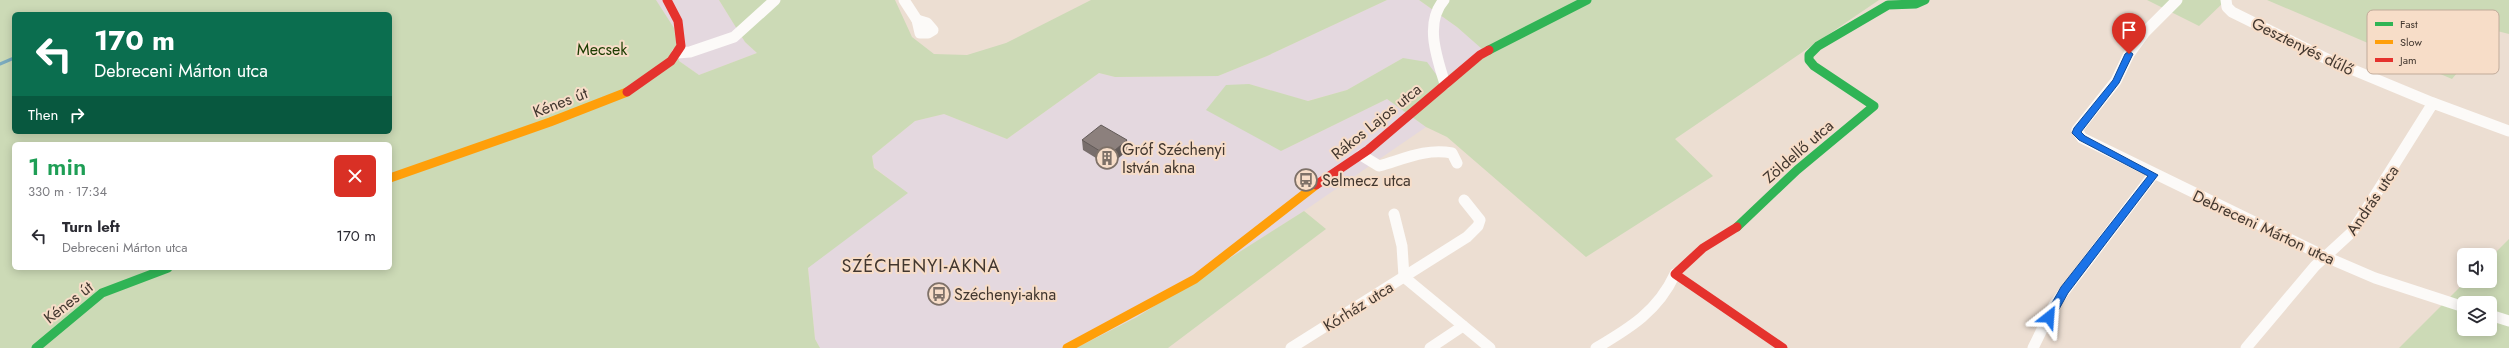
<!DOCTYPE html>
<html lang="en">
<head>
<meta charset="utf-8">
<style>
	:root { --surface:#fff; --page:#f2f2f3; --text:#2b2b33; --muted:#7c7c81 }
	body { margin:0; font-family:Jost,sans-serif; background:var(--page); color:var(--text); height:100vh; display:flex; flex-direction:column; font-size:15px; white-space:nowrap }
	* { box-sizing:border-box; margin:0 }
	p { font-size:13px; color:var(--muted) }
	.icon { flex:none; width:22px; height:22px; fill:none; stroke:currentColor; stroke-width:2; stroke-linecap:round; stroke-linejoin:round }
	.map { position:relative; flex:1; overflow:hidden }
	.details { position:absolute; left:12px; top:142px; width:380px; height:128px; display:flex; flex-direction:column; background:var(--surface); border-radius:6px; box-shadow:0 2px 10px #0003 }
	.details>* { flex:none }
	.hud { position:absolute; left:12px; top:12px; width:380px; height:122px; border-radius:6px; box-shadow:0 2px 10px #0003; background:#0b6e4f; color:#fff; overflow:hidden }
	.controls { position:absolute; left:2457px; top:248px; display:grid; gap:8px }
	.controls a { display:grid; place-items:center; width:40px; height:40px; border-radius:6px; background:var(--surface); box-shadow:0 2px 10px #0003; font-size:20px }
	.pin { position:absolute; display:grid; place-items:center; width:34px; height:34px; color:#fff; margin:-41px -17px; border-radius:50% 50% 50% 0; rotate:-45deg; box-shadow:0 0 4px #0007 }
	.pin .icon { rotate:45deg }
	.me { position:absolute; width:44px; margin:-22px; rotate:28deg; stroke-linejoin:round; filter:drop-shadow(0 0 3px #0008) }
	.turn { display:flex; align-items:center; gap:14px; height:84px; padding:0 16px; font-size:18px }
	.turn .icon { width:52px; height:52px; stroke-width:2.5 }
	.turn b { display:block; font-size:28px; line-height:34px }
	.then { display:flex; align-items:center; height:38px; padding:0 16px; background:#0003; gap:8px; font-size:15px }
	.round { display:grid; place-items:center; flex:none; width:42px; height:42px; border-radius:6px; background:var(--page) }
	.headline { display:flex; align-items:center; justify-content:space-between; height:68px; padding:0 16px }
	h1 { font-size:24px; font-weight:600; line-height:30px; color:#1e9e55 }
	ul { padding:0; list-style:none }
	li { display:flex; align-items:center; gap:12px; height:52px; padding:0 16px }
	li div { flex:1 }
	li b { display:block; font-size:15px }
	li em { font-style:normal }
	.map>svg:first-child { display:block }
	.industrial { fill:#e4d8df }
	.green { fill:#ccdab6; fill-rule:evenodd }
	.lines { fill:none; stroke-linecap:round; stroke-linejoin:round }
	.stream { stroke:#7babbe; stroke-width:3 }
	.street { stroke:#fcfaf8; stroke-width:11 }
	.fast { stroke:#30b455; stroke-width:9 }
	.slow { stroke:#ff9f0a; stroke-width:9 }
	.jam { stroke:#e5322d; stroke-width:9 }
	.wall { fill:#786e6c }
	.shaded-wall { fill:#625a58 }
	.building { fill:#8c807d; stroke:#625a58 }
	.route { fill:#1a73e8; stroke:#114b97 }
	.labels { text-anchor:middle; stroke-width:4; stroke-linejoin:round; paint-order:stroke }
	.street-label { font-size:16px; fill:#42372f; stroke:#f7ddc8 }
	.park-label { font-size:16px; fill:#1b3c00; stroke:#f7ddc8 }
	.poi-label { font-size:16px; fill:#42372f; stroke:#f7ddc8; text-anchor:start }
	.quarter-label { font-size:18px; letter-spacing:1px; fill:#42372f; stroke:#f7ddc8 }
	.key { fill:#f7ddc8; stroke:#c1ab9a; stroke-width:1 }
	.key-label { font-size:11px; fill:#42372f }
</style>
</head>
<body>
<div class="map">
<svg width="2509" height="348" viewBox="0 0 2509 348">
	<rect width="100%" height="100%" fill="#ecded2"/>
	<g class="industrial">
		<polygon points="656,0 719,0 745,42 757,53 699,75 679,61 674,28"/>
		<polygon points="1387,0 1419,0 1457,27 1483,49 1441,81 1403,58 1347,90 1307,101 1249,84 1281,151 1387,99 1426,127 1304,211 1137,317 1076,348 820,348 815,339 808,267 907,193 874,167 872,156 915,121 944,114 1007,139 1099,73 1115,77 1218,76 1267,56"/>
	</g>
	<g class="green">
		<path d="M0,0H656L674,28L679,61L699,75L757,53L745,42L719,0H895L912,37L934,54L967,55L1006,43L1091,0H1387L1267,56L1218,76L1115,77L1099,73L1007,139L944,114L915,121L872,156L874,168L908,193L808,268L815,339L820,348H0ZM14,14H390V132H14ZM14,144H390V268H14Z"/>
		<polygon points="1419,0 1879,0 1675,139 1713,176 1586,257 1447,137 1426,127 1387,99 1281,151 1206,110 1226,85 1249,84 1308,101 1347,90 1403,58 1427,62 1441,81 1482,49 1457,27"/>
		<polygon points="2147,0 2226,0 2199,26"/>
		<polygon points="2267,0 2509,0 2509,34 2493,30 2452,79"/>
		<polygon points="1304,211 1326,229 1168,348 1076,348 1137,317"/>
		<path d="M2509,239V348H2399L2466,281H2490V258ZM2464,303H2490V329H2464Z"/>
	</g>
	<g class="lines">
		<polyline class="stream" points="0,64 14,58"/>
		<g class="street">
			<polyline points="904,0 917,20"/>
			<path d="M1444,0C1424,23 1437,58 1445,84"/>
			<polyline points="2177,0 2145,32 2129,54 2116,81 2077,130 2082,138 2326,257 2375,278 2464,307"/>
			<polyline points="2226,0 2227,7 2232,12 2327,59 2433,103"/>
			<polygon points="917,20 927,23 933,30 928,33 920,33"/>
			<polyline points="677,53 690,52 734,37 775,0"/>
			<path d="M1361,155L1379,166C1404,159 1426,148 1452,153L1457,163"/>
			<polyline points="1394,214 1402,246 1404,277 1490,348"/>
			<polyline points="2490,315 2509,321"/>
			<polyline points="1291,348 1467,237 1478,226 1480,220 1464,200"/>
			<polyline points="1430,348 1463,326"/>
			<path d="M1596,348C1630,328 1658,311 1675,274"/>
			<polyline points="2033,348 2054,305 2153,175"/>
			<polyline points="2246,348 2315,266 2352,232 2433,103 2509,131"/>
		</g>
		<g class="fast">
			<polyline points="1489,50 1587,0"/>
			<polyline points="1737,227 1797,170 1874,106 1814,66 1809,60 1809,55 1818,46 1888,5 1916,4 1925,0"/>
			<polyline points="36,348 102,293 168,268"/>
		</g>
		<g class="slow">
			<polyline points="390,178 550,122 627,92"/>
			<polyline points="1067,348 1195,279 1316,185"/>
		</g>
		<g class="jam">
			<polyline points="627,92 671,61 681,46 678,21 667,0"/>
			<polyline points="1316,185 1368,150 1480,55 1489,50"/>
			<polyline points="1737,227 1703,248 1675,274 1783,348"/>
		</g>
	</g>
	<polygon class="wall" points="1082,140 1127,140 1128,150 1109,166 1083,150"/>
	<polygon class="shaded-wall" points="1127,140 1128,150 1109,166 1108,156"/>
	<polygon class="building" points="1101,125 1127,140 1108,156 1082,140"/>
	<polygon class="route" points="2129,51 2133,54 2119,83 2081,132 2085,136 2158,175 2068,293 2053,320 2049,321 2044,317 2061,287 2148,176 2079,140 2072,133 2074,128 2113,80 2125,54"/>
	<defs>
		<g id="building-ring" transform="scale(1.15)"><circle r="9.5" fill="#f7ddc8" stroke="#7e7168" stroke-width="1.5"/><path d="M-4-6H4V6H1V3H-1V6H-4ZM-2.5-4.3h1.7v1.8h-1.7ZM.8-4.3h1.7v1.8H.8ZM-2.5-1h1.7V.8h-1.7ZM.8-1h1.7V.8H.8Z" fill="#7e7168"/></g>
		<g id="bus-ring" transform="scale(1.15)"><circle r="9.5" fill="#f7ddc8" stroke="#7e7168" stroke-width="1.5"/><path d="M-5-6H5V4H4V6H2V4H-2V6H-4V4H-5ZM-3.5-4V0h7V-4ZM-3.5 1.2v1.5H-2V1.2ZM2 1.2v1.5H3.5V1.2Z" fill="#7e7168"/></g>
	</defs>
	<g fill-rule="evenodd">
		<use href="#building-ring" x="1107" y="158"/>
		<use href="#bus-ring" x="1306" y="180"/>
		<use href="#bus-ring" x="939" y="294"/>
	</g>
	<g class="labels">
		<g class="street-label">
			<text transform="translate(2303 46) rotate(26)" y="6">Gesztenyés dűlő</text>
			<text transform="translate(560 102) rotate(-21)" y="6">Kénes út</text>
			<text transform="translate(1376 121) rotate(-39)" y="6">Rákos Lajos utca</text>
			<text transform="translate(1798 151) rotate(-41)" y="6">Zöldellő utca</text>
			<text transform="translate(2372 200) rotate(-56)" y="6">András utca</text>
			<text transform="translate(2264 227) rotate(25)" y="6">Debreceni Márton utca</text>
			<text transform="translate(68 302) rotate(-38)" y="6">Kénes út</text>
			<text transform="translate(1358 306) rotate(-32)" y="6">Kórház utca</text>
		</g>
		<g class="park-label">
			<text x="602" y="55">Mecsek</text>
		</g>
		<g class="poi-label">
			<text x="1122" y="155">Gróf Széchenyi<tspan x="1122" dy="18">István akna</tspan></text>
			<text x="1322" y="186">Selmecz utca</text>
			<text x="954" y="300">Széchenyi-akna</text>
		</g>
		<g class="quarter-label">
			<text x="921" y="272">SZÉCHENYI-AKNA</text>
		</g>
	</g>
	<rect x="2367" y="10" width="132" height="64" rx="6" class="key"/>
	<rect x="2375" y="22" width="18" height="4" fill="#30b455"/>
	<rect x="2375" y="40" width="18" height="4" fill="#ff9f0a"/>
	<rect x="2375" y="58" width="18" height="4" fill="#e5322d"/>
	<g class="key-label">
		<text x="2400" y="28">Fast</text>
		<text x="2400" y="46">Slow</text>
		<text x="2400" y="64">Jam</text>
	</g>
</svg>
<div class="controls">
<a><svg class="icon" aria-label="sound" viewBox="0 0 24 24"><path d="M4 9h4l5-4v14l-5-4H4zM17 9q2 3 0 6"/></svg></a>
<a><svg class="icon" aria-label="layers" viewBox="0 0 24 24"><path d="M12 4l9 5-9 5-9-5zM3 14l9 5 9-5"/></svg></a>
</div>
<div class="pin" style="left:2129px;top:54px;background:#d93025"><svg class="icon" aria-label="arrive" viewBox="0 0 24 24"><path d="M6 21V4h12l-3 4 3 4H6"/></svg></div>
<svg class="me" style="left:2049px;top:317px" viewBox="-20 -20 40 40"><path d="M0-17L14 15 0 8-14 15z" fill="#1a73e8" stroke="#fff" stroke-width="4"/></svg>
<div class="hud">
<div class="turn"><svg class="icon" aria-label="left" viewBox="0 0 24 24"><path d="M17 20v-9H6M10 6l-5 5 5 5"/></svg><div><b>170 m</b>Debreceni Márton utca</div></div>
<div class="then">Then<svg class="icon" aria-label="right" viewBox="0 0 24 24"><path d="M7 20v-9h11M14 6l5 5-5 5"/></svg></div>
</div>
<section class="details">
<div class="headline"><div><h1>1 min</h1><p>330 m · 17:34</p></div><a class="round" style="background:#d93025;color:#fff"><svg class="icon" aria-label="close" viewBox="0 0 24 24"><path d="M6 6l12 12M18 6L6 18"/></svg></a></div>
<ul>
<li><svg class="icon" aria-label="left" viewBox="0 0 24 24"><path d="M17 20v-9H6M10 6l-5 5 5 5"/></svg><div><b>Turn left</b><p>Debreceni Márton utca</p></div><em>170 m</em></li>
</ul>
</section>
</div>
</body>
</html>
